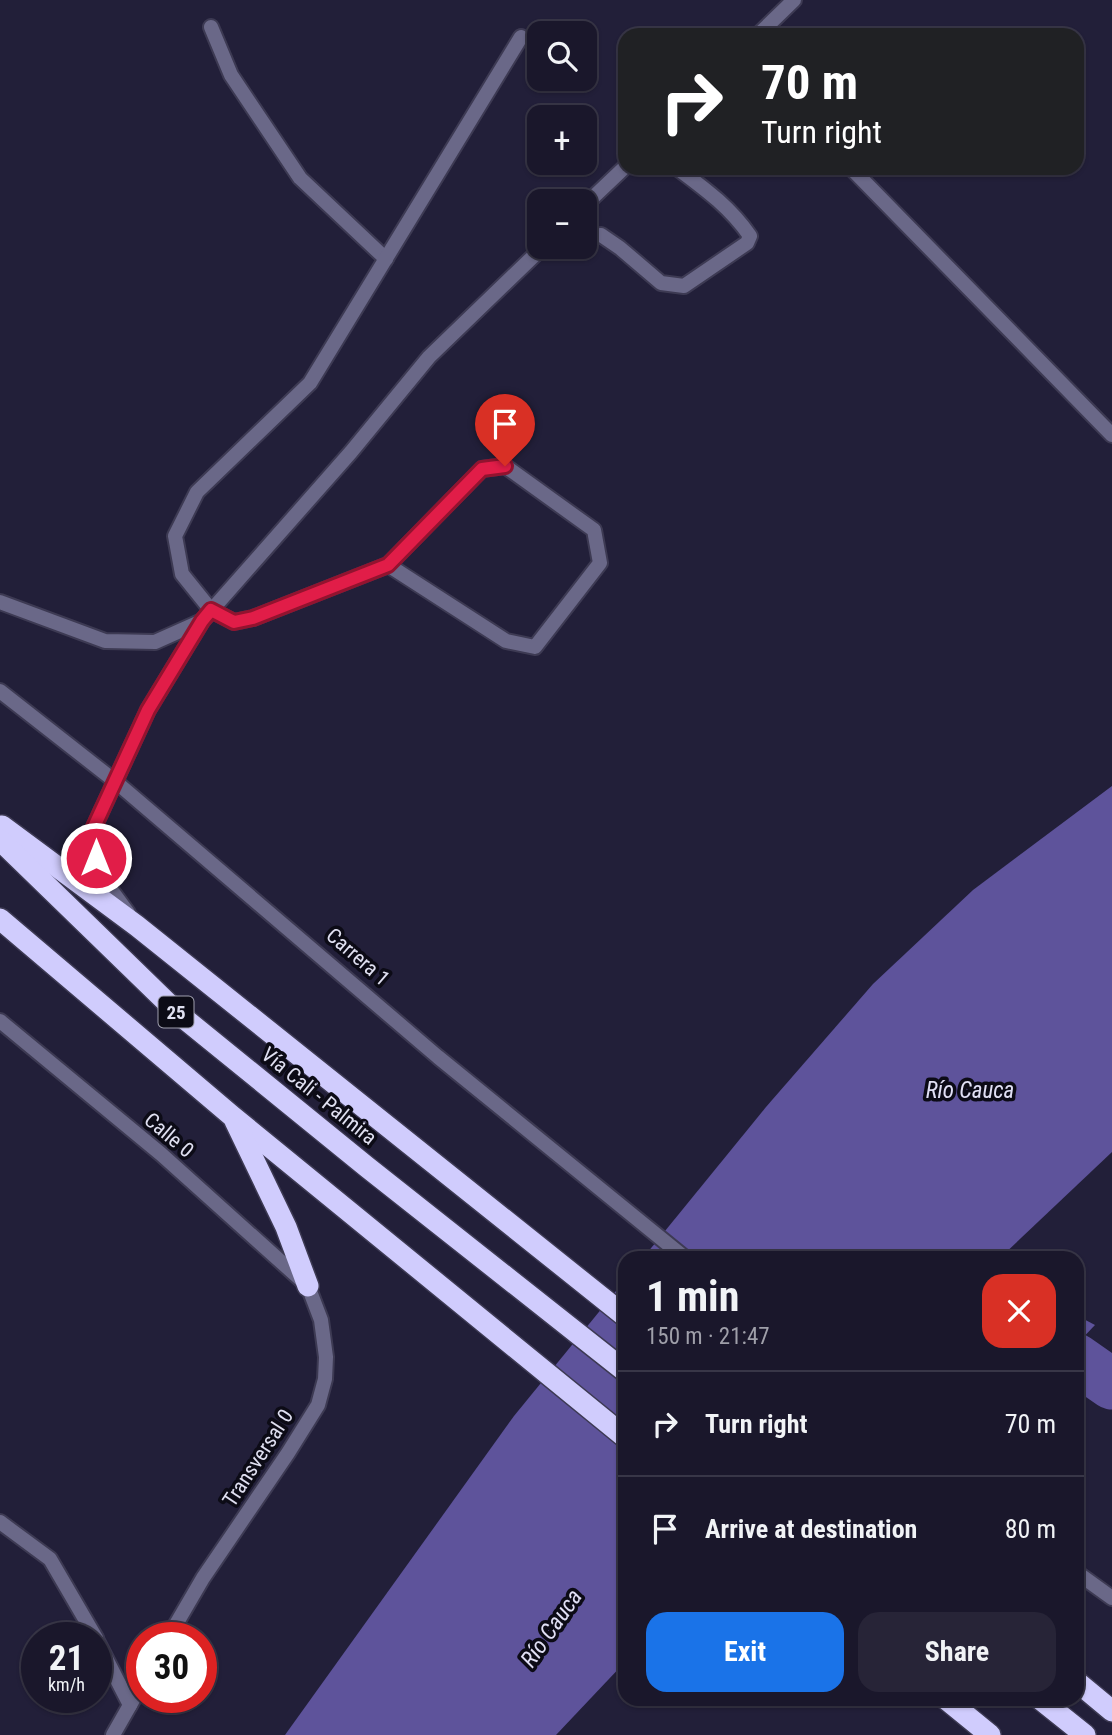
<!DOCTYPE html>
<html lang="en">
<head>
<meta charset="utf-8">
<style>
	:root { --surface:#1a172b; --page:#272437; --text:#f1f3f6; --muted:#9f9fa9; --line:#383647; --accent:#1a73e8 }
	body { margin:0; font-family:"Roboto Condensed",sans-serif; background:var(--page); color:var(--text); height:100vh; display:flex; flex-direction:column; font-size:26px; white-space:nowrap }
	* { box-sizing:border-box; margin:0 }
	p { font-size:23px; color:var(--muted) }
	.icon { flex:none; width:38px; height:38px; fill:none; stroke:currentColor; stroke-width:2; stroke-linecap:round; stroke-linejoin:round }
	.map { position:relative; flex:1; overflow:hidden }
	.sheet { position:absolute; left:618px; top:1251px; width:466px; height:455px; display:flex; flex-direction:column; background:var(--surface); border-radius:21px; box-shadow:0 2px 5px #0004,0 0 0 2px var(--line) }
	.sheet>* { flex:none }
	.banner { position:absolute; left:618px; top:28px; width:466px; height:147px; border-radius:21px; box-shadow:0 2px 5px #0004,0 0 0 2px var(--line); background:#202124; color:#fff; overflow:hidden }
	.controls { position:absolute; left:527px; top:21px; display:grid; gap:14px }
	.controls a { display:grid; place-items:center; width:70px; height:70px; border-radius:14px; background:var(--surface); box-shadow:0 2px 5px #0004,0 0 0 2px var(--line); font-size:35px }
	.speed { position:absolute; left:21px; top:1622px; display:flex; gap:14px; font-size:35px; font-weight:700; text-align:center }
	.speed>* { display:grid; place-content:center; width:91px; height:91px; border-radius:50%; background:var(--surface); box-shadow:0 2px 5px #0004,0 0 0 2px var(--line); line-height:1 }
	.speed small { font-size:18px; font-weight:400 }
	.speed .limit { border:10px solid #d22; background:#fff; color:#111 }
	.pin { position:absolute; display:grid; place-items:center; width:60px; height:60px; color:#fff; margin:-72px -30px; border-radius:50% 50% 50% 0; rotate:-45deg; box-shadow:0 0 7px #0007 }
	.pin .icon { rotate:45deg }
	.me { position:absolute; width:77px; margin:-38px; rotate:0deg; stroke-linejoin:round; filter:drop-shadow(0 0 5px #0008) }
	.turn { display:flex; align-items:center; gap:24px; height:147px; padding:0 28px; font-size:32px }
	.turn .icon { width:91px; height:91px; stroke-width:2.5 }
	.turn b { display:block; font-size:49px; line-height:60px }
	.round { display:grid; place-items:center; flex:none; width:74px; height:74px; border-radius:21px; background:var(--page) }
	.headline { display:flex; align-items:center; justify-content:space-between; height:119px; padding:0 28px }
	h1 { font-size:42px; font-weight:700; line-height:52px }
	.button { display:flex; gap:14px; margin-top:auto; padding:14px 28px }
	.button a { flex:1; height:80px; border-radius:21px; background:var(--accent); color:#fff; font-size:28px; font-weight:700; line-height:80px; text-align:center }
	.button a+a { background:var(--page); color:var(--text) }
	ul { padding:0; list-style:none }
	li { display:flex; align-items:center; gap:21px; height:105px; padding:0 28px; border-top:2px solid var(--line) }
	li div { flex:1 }
	li b { display:block; font-size:26px }
	li em { font-style:normal }
	.map>svg:first-child { display:block }
	.water { fill:#5e539b }
	.lines { fill:none; stroke-linecap:round; stroke-linejoin:round }
	.river { stroke:#5e539b; stroke-width:51 }
	.lane-casing { stroke:#3d3a53; stroke-width:18 }
	.street-casing { stroke:#3d3a53; stroke-width:18 }
	.highway-casing { stroke:#3d3a53; stroke-width:24 }
	.lane { stroke:#6a6888; stroke-width:14 }
	.street { stroke:#6a6888; stroke-width:14 }
	.highway { stroke:#d0ccfd; stroke-width:21 }
	.route-casing { stroke:#92132f; stroke-width:18 }
	.route { stroke:#e11d48; stroke-width:12 }
	.labels { text-anchor:middle; stroke-width:7; stroke-linejoin:round; paint-order:stroke }
	.shield { fill:#0c0b16; stroke:#a0a0af; stroke-width:2 }
	.shield-label { font-size:19px; font-weight:bold; fill:#e0e0f1 }
	.street-label { font-size:21px; fill:#e0e0f1; stroke:#0c0b16 }
	.water-label { font-size:23px; font-style:italic; fill:#e1e0f5; stroke:#0c0b16 }
</style>
</head>
<body>
<div class="map">
<svg width="1112" height="1735" viewBox="0 0 1112 1735">
	<rect width="100%" height="100%" fill="#221f39"/>
	<g class="water">
		<polygon points="1112,786 1112,1152 1000,1258 643,1258 766,1107 873,984 973,890"/>
		<polygon points="625,1280 625,1662 556,1735 285,1735 514,1416"/>
		<polygon points="1076,1315 1095,1325 1076,1345"/>
	</g>
	<g class="lines">
		<polyline class="river" points="1076,1359 1112,1384"/>
		<g class="lane-casing">
			<g id="lane">
				<polyline points="211,27 231,75 300,178 386,259"/>
				<polyline points="851,168 1112,435"/>
				<path d="M601,235L620,248L661,283L684,286L747,243L750,236C730,207 705,189 677,168"/>
				<polyline points="388,565 506,641 535,647 600,563 594,530 505,466 482,469 388,565 253,618 234,622 211,610 182,574 175,536 197,492 310,383 521,37"/>
				<polyline points="0,1522 50,1559 96,1638"/>
				<polyline points="96,1639 130,1705"/>
			</g>
		</g>
		<g class="street-casing">
			<g id="street">
				<polyline points="758,35 794,0"/>
				<polyline points="584,206 625,167"/>
				<polyline points="0,602 105,641 155,642 202,621"/>
				<polyline points="0,691 116,782 438,1057 685,1258"/>
				<polyline points="128,913 106,883 96,858 94,827 148,710 202,621 351,452 429,357 543,247"/>
				<polyline points="0,1021 161,1154 308,1286 321,1320 326,1357 325,1379 318,1405 288,1453 203,1578 168,1638"/>
				<polyline points="1076,1572 1112,1598"/>
				<polyline points="113,1735 142,1684"/>
			</g>
		</g>
		<g class="highway-casing">
			<g id="highway">
				<polyline points="2,826 137,926 625,1316"/>
				<polyline points="0,840 180,1015 367,1167 625,1371"/>
				<polyline points="0,919 232,1116 625,1437"/>
				<polyline points="235,1121 286,1227 308,1286"/>
				<polyline points="1076,1681 1112,1711"/>
				<polyline points="946,1699 990,1735"/>
				<polyline points="1040,1699 1085,1735"/>
			</g>
		</g>
		<use href="#lane" class="lane"/>
		<use href="#street" class="street"/>
		<use href="#highway" class="highway"/>
	</g>
	<g class="lines">
		<g class="route-casing">
			<polyline id="route" points="96,858 94,827 148,710 202,621 211,610 234,622 253,618 388,565 482,469 505,466"/>
		</g>
		<use href="#route" class="route"/>
	</g>
	<g class="labels">
		<rect class="shield" x="158.5" y="996.5" width="35" height="31" rx="5"/>
		<g class="shield-label">
			<text x="176" y="1019">25</text>
		</g>
		<g class="street-label">
			<text transform="translate(358 957) rotate(41)" y="7">Carrera 1</text>
			<text transform="translate(319 1096) rotate(39)" y="7">Vía Cali - Palmira</text>
			<text transform="translate(169 1135) rotate(40)" y="7">Calle 0</text>
			<text transform="translate(258 1458) rotate(-57)" y="7">Transversal 0</text>
		</g>
		<g class="water-label">
			<text x="970" y="1098">Río Cauca</text>
			<text transform="translate(551 1628) rotate(-55)" y="8">Río Cauca</text>
		</g>
	</g>
</svg>
<div class="controls">
<a><svg class="icon" aria-label="search" viewBox="0 0 24 24"><circle cx="10" cy="10" r="6"/><path d="M15 15l6 6"/></svg></a>
<a>+</a>
<a>−</a>
</div>
<div class="speed"><div>21<small>km/h</small></div><div class="limit">30</div></div>
<div class="pin" style="left:505px;top:466px;background:#d93025"><svg class="icon" aria-label="arrive" viewBox="0 0 24 24"><path d="M6 21V4h12l-3 4 3 4H6"/></svg></div>
<svg class="me" style="left:96px;top:858px" viewBox="-20 -20 40 40"><circle r="17" fill="#e11d48" stroke="#fff" stroke-width="3"/><path d="M0-11L8 9 0 5-8 9z" fill="#fff"/></svg>
<div class="banner">
<div class="turn"><svg class="icon" aria-label="right" viewBox="0 0 24 24"><path d="M7 20v-9h11M14 6l5 5-5 5"/></svg><div><b>70 m</b>Turn right</div></div>
</div>
<section class="sheet">
<div class="headline"><div><h1>1 min</h1><p>150 m · 21:47</p></div><a class="round" style="background:#d93025;color:#fff"><svg class="icon" aria-label="close" viewBox="0 0 24 24"><path d="M6 6l12 12M18 6L6 18"/></svg></a></div>
<ul>
<li><svg class="icon" aria-label="right" viewBox="0 0 24 24"><path d="M7 20v-9h11M14 6l5 5-5 5"/></svg><div><b>Turn right</b></div><em>70 m</em></li>
<li><svg class="icon" aria-label="arrive" viewBox="0 0 24 24"><path d="M6 21V4h12l-3 4 3 4H6"/></svg><div><b>Arrive at destination</b></div><em>80 m</em></li>
</ul>
<div class="button"><a>Exit</a><a>Share</a></div>
</section>
</div>
</body>
</html>
